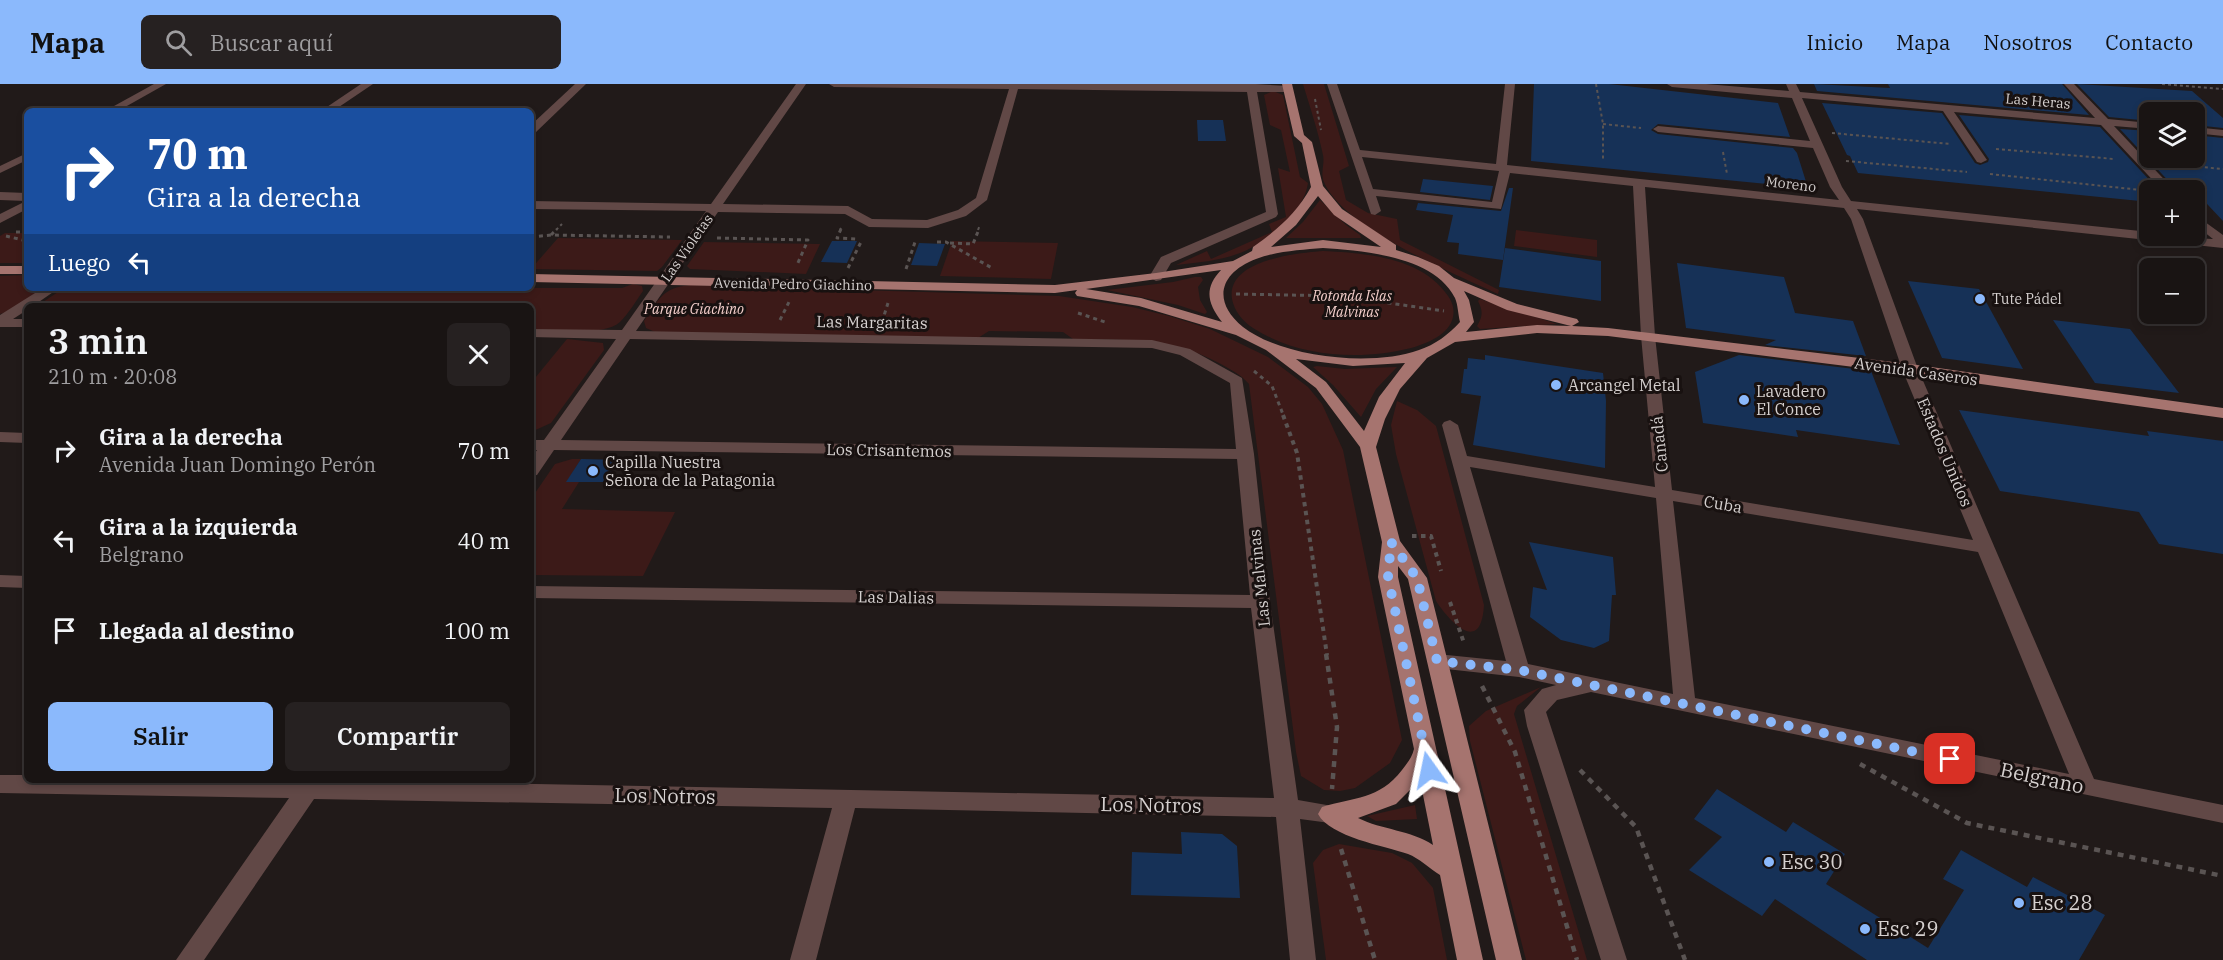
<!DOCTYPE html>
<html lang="es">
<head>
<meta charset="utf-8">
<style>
	:root { --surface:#191413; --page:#262121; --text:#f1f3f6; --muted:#9f9ea0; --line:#373333; --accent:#8bb9fc }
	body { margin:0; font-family:"IBM Plex Serif",serif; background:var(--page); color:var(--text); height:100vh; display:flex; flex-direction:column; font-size:22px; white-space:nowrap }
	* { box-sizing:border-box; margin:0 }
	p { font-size:20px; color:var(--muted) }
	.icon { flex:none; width:33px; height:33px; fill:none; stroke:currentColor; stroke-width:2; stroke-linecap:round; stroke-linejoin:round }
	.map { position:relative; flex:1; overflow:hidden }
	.details { position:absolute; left:24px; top:219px; width:510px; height:480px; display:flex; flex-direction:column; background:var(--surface); border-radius:9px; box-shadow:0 3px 9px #0003,0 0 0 2px var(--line) }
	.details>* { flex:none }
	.banner { position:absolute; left:24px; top:24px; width:510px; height:183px; border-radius:9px; box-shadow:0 3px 9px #0003,0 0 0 2px var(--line); background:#1a4fa0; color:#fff; overflow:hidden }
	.tools { position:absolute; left:2139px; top:18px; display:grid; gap:12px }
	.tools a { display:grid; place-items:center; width:66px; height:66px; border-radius:9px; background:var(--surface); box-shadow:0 3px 9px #0003,0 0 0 2px var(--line); font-size:30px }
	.pin { position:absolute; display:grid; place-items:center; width:51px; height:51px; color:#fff; margin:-26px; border-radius:12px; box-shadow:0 3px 9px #0006 }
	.me { position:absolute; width:66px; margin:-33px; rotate:348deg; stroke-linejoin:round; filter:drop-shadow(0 0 4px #0008) }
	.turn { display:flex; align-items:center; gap:21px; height:126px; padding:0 24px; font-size:27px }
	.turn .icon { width:78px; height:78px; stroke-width:2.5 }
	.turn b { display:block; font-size:42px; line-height:51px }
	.then { display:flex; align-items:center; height:57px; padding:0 24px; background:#0003; gap:12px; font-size:22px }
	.round { display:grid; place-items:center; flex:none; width:63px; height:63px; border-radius:9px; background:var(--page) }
	.overview { display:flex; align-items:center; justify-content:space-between; height:102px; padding:0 24px }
	h1 { font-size:36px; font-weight:600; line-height:45px }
	.action { display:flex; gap:12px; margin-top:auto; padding:12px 24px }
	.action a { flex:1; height:69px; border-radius:9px; background:var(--accent); color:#111; font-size:24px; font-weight:600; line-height:69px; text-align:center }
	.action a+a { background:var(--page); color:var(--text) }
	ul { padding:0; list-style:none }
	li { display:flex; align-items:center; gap:18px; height:90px; padding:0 24px }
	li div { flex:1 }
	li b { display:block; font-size:22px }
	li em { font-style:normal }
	header { display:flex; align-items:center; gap:36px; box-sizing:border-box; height:84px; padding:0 30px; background:var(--accent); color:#111 }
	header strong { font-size:28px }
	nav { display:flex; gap:33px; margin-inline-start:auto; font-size:21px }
	.search { width:420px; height:54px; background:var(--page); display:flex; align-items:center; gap:15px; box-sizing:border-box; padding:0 21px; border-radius:9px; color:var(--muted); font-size:22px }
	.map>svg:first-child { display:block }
	.green { fill:#3c1a18 }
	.building { fill:#163157 }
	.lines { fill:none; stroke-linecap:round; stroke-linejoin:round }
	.path-far3 { stroke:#5a5453; stroke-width:2; stroke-dasharray:3 3; stroke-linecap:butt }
	.path-far2 { stroke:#5a5453; stroke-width:3; stroke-dasharray:4 4; stroke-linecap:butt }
	.path-far1 { stroke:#5a5453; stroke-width:4; stroke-dasharray:4.5 4.5; stroke-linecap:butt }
	.path { stroke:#5a5453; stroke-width:4.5; stroke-dasharray:6 6; stroke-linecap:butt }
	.minor { fill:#614846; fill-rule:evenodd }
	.major { fill:#a6746f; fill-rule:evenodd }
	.route { stroke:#8bb9fc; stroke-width:10; stroke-dasharray:0 18 }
	.poi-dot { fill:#8bb9fc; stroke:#181110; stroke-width:2 }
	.labels { text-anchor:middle; stroke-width:6; stroke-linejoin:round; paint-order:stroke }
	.far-street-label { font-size:14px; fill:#d5d0cf; stroke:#181110 }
	.far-park-label { font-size:14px; font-style:italic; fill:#f5d0cc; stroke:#181110 }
	.far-poi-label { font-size:14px; fill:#d5d0cf; stroke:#181110; text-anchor:start }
	.street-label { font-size:16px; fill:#d5d0cf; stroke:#181110 }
	.poi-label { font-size:16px; fill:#d5d0cf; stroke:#181110; text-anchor:start }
	.near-street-label { font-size:20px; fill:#d5d0cf; stroke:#181110 }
	.near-poi-label { font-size:20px; fill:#d5d0cf; stroke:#181110; text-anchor:start }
</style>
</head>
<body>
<header>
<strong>Mapa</strong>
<div class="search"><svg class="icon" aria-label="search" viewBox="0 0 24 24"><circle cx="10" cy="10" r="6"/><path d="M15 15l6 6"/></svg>Buscar aquí</div>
<nav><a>Inicio</a><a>Mapa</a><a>Nosotros</a><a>Contacto</a></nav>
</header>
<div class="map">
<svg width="2223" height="876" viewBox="0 0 2223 876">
	<rect width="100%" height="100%" fill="#211a19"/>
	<g class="green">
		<path d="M1303,0H1324L1349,82L1339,87L1346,116L1368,129L1397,135L1400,156L1499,206L1498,210C1453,189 1343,144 1324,98C1320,89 1325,80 1323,71C1318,47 1310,23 1303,0Z"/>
		<path d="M1273,7L1283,11L1300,93L1308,99C1306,114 1296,128 1285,138C1249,173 1224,176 1176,181L1207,167L1211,175L1272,148L1269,140L1286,133L1278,84L1290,88L1281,46L1270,41L1264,11Z"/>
		<polygon points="1320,116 1346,141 1360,151 1361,154 1286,154 1303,138"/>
		<polygon points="1516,146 1597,156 1597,173 1514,162"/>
		<polygon points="5,149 27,149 27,179 0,179 0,152"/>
		<polygon points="558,154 682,156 662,183 657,187 531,185"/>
		<polygon points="952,157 953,157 1058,159 1051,195 940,192"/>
		<polygon points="704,158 820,160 806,190 690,185 687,182"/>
		<path d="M1323,167C1363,169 1419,173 1445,208C1451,215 1455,223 1453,233C1450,250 1426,260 1411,264C1360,277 1298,273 1253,244C1242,237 1234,226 1232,215C1226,176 1297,169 1323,167Z"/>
		<polygon points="27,191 27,204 43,204 9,227 0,230 0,192"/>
		<polygon points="1195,193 1201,193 1203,196 1198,203 1200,216 1207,228 1205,230 1178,221 1107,206 1173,198"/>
		<path d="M633,200L642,202L643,207C636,217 629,229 620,238C604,253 553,245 531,245V222H37L64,204H622Z"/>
		<path d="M690,201L1059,212L1132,223L1169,232L1210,245L1268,273L1308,303L1322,320L1343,366L1402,656L1390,679L1355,704L1340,707L1324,706L1301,692L1296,668L1249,300C1240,290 1230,285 1219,279C1170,253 1126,256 1073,255L1063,248L989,247L978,254L655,248L646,244L644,237C659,215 662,204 690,201Z"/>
		<path d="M1480,215L1557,240L1480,245L1477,242C1483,232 1483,227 1478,217Z"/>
		<polygon points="567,255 603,259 604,266 551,339 531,348 531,299"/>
		<polygon points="1317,282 1345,285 1397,283 1376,305 1361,333 1333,301 1313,283"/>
		<path d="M1397,317L1417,326L1436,342L1484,521C1481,570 1452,541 1436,517L1396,370L1391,341Z"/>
		<polygon points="572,375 581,375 567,397 579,398 562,425 675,428 643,492 531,491 531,415 555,380"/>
		<polygon points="1541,603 1517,622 1514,630 1587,876 1526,876 1470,657 1469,642 1486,627"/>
		<polygon points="1415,721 1417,735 1376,737 1367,732"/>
		<polygon points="1339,760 1392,769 1412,779 1433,804 1447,876 1326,876 1313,779 1323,766"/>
	</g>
	<g class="building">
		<polygon points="1534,0 1609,0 1778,19 1790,53 1658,40 1651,46 1658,50 1793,64 1797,69 1808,104 1531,77"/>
		<polygon points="1814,0 1890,4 1888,0 2062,0 2089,31 1817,7"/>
		<polygon points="2077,0 2192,7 2223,34 2223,44 2194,41 2194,28 2150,28 2150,37 2109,33"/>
		<polygon points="1822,19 1942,29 1975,79 1980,81 1988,78 1989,75 1959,31 2100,43 2155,102 2150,102 2150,118 1858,89 1850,72 1847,71"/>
		<polygon points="1197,36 1223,36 1226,57 1198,57"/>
		<polygon points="2120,45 2150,47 2150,74 2194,74 2194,51 2223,54 2223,137 2194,106 2175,104"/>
		<polygon points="1423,95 1493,102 1490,116 1420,108"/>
		<polygon points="1509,104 1513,104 1503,176 1458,170 1459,159 1447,158 1453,131 1416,126 1418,119 1501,127"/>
		<polygon points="832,157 857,157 847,179 821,178"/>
		<polygon points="919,159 945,160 937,182 911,181"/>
		<polygon points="1505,164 1601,177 1601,217 1499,203"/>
		<polygon points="1677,179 1784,193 1795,229 1853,237 1866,272 1765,261 1776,256 1686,244"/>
		<polygon points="1908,197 1979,205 2023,285 1942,274"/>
		<polygon points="2053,236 2130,245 2179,309 2095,299"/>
		<polygon points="1485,271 1603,289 1606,317 1605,384 1473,361 1481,312 1461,309 1464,285 1467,285 1468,274 1485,276"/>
		<polygon points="1739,271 1871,287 1900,361 1796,346 1798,353 1703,339 1695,288"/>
		<polygon points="1959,326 2149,352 2147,347 2223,357 2223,470 2159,460 2139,428 2000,407"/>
		<polygon points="581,375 619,376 605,398 566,398"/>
		<polygon points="1529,458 1613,473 1616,511 1612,511 1609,557 1594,564 1561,556 1530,533 1533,503 1547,506"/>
		<polygon points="1717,705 1786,748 1793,738 1845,770 1826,800 1928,864 1964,806 1943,795 1961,766 2027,803 2033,793 2105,831 2079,876 1867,876 1775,815 1762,832 1689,786 1722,753 1694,735"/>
		<polygon points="1181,748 1222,750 1237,762 1240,814 1131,811 1132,768 1182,770"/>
	</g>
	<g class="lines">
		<g class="path-far3">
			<polyline points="1596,0 1603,40 1603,76"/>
			<polyline points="2162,0 2223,5"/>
			<polyline points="1315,15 1321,46"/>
			<polyline points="1603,40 1641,44"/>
			<polyline points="1832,49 1950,60"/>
			<polyline points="1996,65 2114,75"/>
			<polyline points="1723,68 1727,90"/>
			<polyline points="1846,77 1967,88"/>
			<polyline points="2169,80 2223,85"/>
			<polyline points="1990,90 2141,106"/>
			<polyline points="556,146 562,140"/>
			<polyline points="840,146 841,144"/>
			<polyline points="978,146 980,141"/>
		</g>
		<g class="path-far2">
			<polyline points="841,145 837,154 857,155"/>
			<polyline points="16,148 27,148"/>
			<polyline points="551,151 557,145"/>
			<polyline points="6,152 27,157"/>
			<polyline points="531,153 551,151 670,153"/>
			<polyline points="717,154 808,156 797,181"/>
			<polyline points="937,158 946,158 992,184"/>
			<polyline points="950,159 973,160 979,145"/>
			<polyline points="848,184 862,156"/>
			<polyline points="906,185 915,158"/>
			<polyline points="1236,210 1341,212 1444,227"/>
			<polyline points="1078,229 1108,239"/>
			<polyline points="780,236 790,216"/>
			<polyline points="882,238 888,219"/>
			<polyline points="1254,287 1272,302 1284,333"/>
		</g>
		<g class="path-far1">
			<polyline points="1283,331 1297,369 1327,571"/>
			<polyline points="1412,452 1431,452 1441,487"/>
			<polyline points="1450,518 1464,559"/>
		</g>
		<g class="path">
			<polyline points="1326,570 1337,643 1332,705"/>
			<polyline points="1482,602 1515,668 1577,876"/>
			<polyline points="1860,680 1967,739 2223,792"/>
			<polyline points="1580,686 1636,743 1685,876"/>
			<polyline points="1341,765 1375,876"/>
		</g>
		<g class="minor">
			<polygon points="154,0 166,0 118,27 105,27"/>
			<polygon points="361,0 373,0 333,27 321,27"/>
			<polygon points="575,0 586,0 535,49 531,50 531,41"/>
			<path d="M796,0H806L723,120L848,122L872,135L927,136L958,126L976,114L1009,5L834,3L829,0H1256L1288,2L1293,5L1288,8H1257L1278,130L1276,133L1171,179L1161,196L1156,197L1149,193L1161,173L1266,128L1247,8L1018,5L987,116L966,132L928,144L869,143L845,130L718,128L636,247L1152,256L1190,265L1242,294L1254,370L1270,518L1298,716L1338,723L1342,730L1338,737L1330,739L1300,735L1316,876H1290L1276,733L855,724L816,876H790L832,724L314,715L204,876H176L289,714L0,709V691H27V696H323L1274,714L1251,524L531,514V502L1250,511L1237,375L554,366L537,391L531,392V375L537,366H531V356H544L616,255L531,253V245L622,246L706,127L531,125V117L711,120ZM630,255L1152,264L1180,271L1230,299L1236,365L561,356Z"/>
			<path d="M1327,0H1337L1360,66L1496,80L1505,0H1515L1507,81L1839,116L1830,103L1813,64L1658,48L1653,45L1658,42L1810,57L1792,14L1672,3L1667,0H1706L1789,7L1786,0H1796L1800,8L2095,34L2064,0H2074L2108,35L2150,39V45L2114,42L2174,106H2162L2101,41L1954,28L1987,76L1981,79L1977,78L1943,27L1802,14L1842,103L1851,117L2150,148V152L2213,155L2194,140V130L2223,151V164L1857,125L1863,135L1918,285L2094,695L2223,721V739L1591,608L1557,616L1546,628L1627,876H1601L1527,642L1524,626L1542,605L1556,601L1519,593L1437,584L1430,582L1427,577L1430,572L1437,570L1506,577L1442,341L1444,338L1450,336L1458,341L1467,372L1655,403L1641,252L1633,102L1510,89L1501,125L1376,112L1381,127L1375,131L1371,130ZM1362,73L1499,87L1492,118L1373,105ZM1645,103L1844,124L1851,135L1902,285L1973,456L1672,406L1655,252ZM1470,383L1656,414L1673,610L1528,580ZM1673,417L1978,468L2069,690L1695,614Z"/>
			<polygon points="2194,43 2223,46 2223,52 2194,49"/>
			<polygon points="27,69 27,76 0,89 0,82"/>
			<polygon points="0,108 27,109 27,125 0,139 0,130 26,117 0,116"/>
			<polygon points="43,204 59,204 33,222 27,222 27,226 13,235 27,235 27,243 0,243 0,231"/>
			<polygon points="0,348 27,349 27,359 0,358"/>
			<polygon points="0,491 27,492 27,504 0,503"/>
		</g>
		<g class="major">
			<path d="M1282,0H1292L1304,51L1312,58L1323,102L1342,125L1396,161V166L1418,173L1439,182L1454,194L1517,220L1577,235L1579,238L1572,242L1608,244L1910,280L2223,324V334L1910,290L1608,252L1537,249L1455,258L1427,274L1400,305L1385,335L1376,363L1400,457L1427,494L1522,876H1496L1408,495L1398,482V493L1483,876H1457L1440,791C1430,785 1419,774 1408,770C1385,762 1330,753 1318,730L1322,723C1354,713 1379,716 1402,686C1407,679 1412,674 1414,665L1378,493L1382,458L1360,363L1316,304L1266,266L1236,251L1139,222L1077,212L1075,209L1077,206L1055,209L531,198V190L1055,201L1156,189L1233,177L1252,167L1253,163C1277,146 1297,129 1311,103L1302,59L1294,52ZM1318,112L1334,131L1381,163L1323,156L1271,163L1296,141ZM1323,164C1364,167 1434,172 1455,214C1458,221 1458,230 1460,238C1449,250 1435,261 1419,266C1372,283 1283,274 1243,243C1212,218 1219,189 1256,175C1277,167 1301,166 1323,164ZM1221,186C1204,204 1207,219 1222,238L1141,214L1086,205ZM1464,207L1507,226L1571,242L1537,241L1466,248L1474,238L1469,216ZM1296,275L1353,282L1405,279L1379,313L1364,347L1326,298ZM1420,696L1433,761C1411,746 1382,746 1358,734L1396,720Z"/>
			<rect x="0" y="182" width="27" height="8"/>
		</g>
	</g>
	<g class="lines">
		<polyline class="route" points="1429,686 1388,493 1391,458 1417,494 1437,577 1519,586 1950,675"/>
	</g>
	<g class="poi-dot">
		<circle cx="1980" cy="215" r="6"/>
		<circle cx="1556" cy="301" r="6"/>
		<circle cx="1744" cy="316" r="6"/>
		<circle cx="593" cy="387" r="6"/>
		<circle cx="1769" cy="778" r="6"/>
		<circle cx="2019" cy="819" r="6"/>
		<circle cx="1865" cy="845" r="6"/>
	</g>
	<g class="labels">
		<g class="far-street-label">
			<text transform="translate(2038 17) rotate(5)" y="5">Las Heras</text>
			<text transform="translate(1791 100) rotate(7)" y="5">Moreno</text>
			<text transform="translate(687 164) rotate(-55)" y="5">Las Violetas</text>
			<text transform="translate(793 200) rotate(1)" y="5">Avenida Pedro Giachino</text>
		</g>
		<g class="far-park-label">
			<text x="1352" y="217">Rotonda Islas<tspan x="1352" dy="16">Malvinas</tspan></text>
			<text x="694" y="230">Parque Giachino</text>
		</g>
		<g class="far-poi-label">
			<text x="1992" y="220">Tute Pádel</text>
		</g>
		<g class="street-label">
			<text transform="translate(872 238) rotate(1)" y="6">Las Margaritas</text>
			<text transform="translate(1916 287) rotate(8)" y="6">Avenida Caseros</text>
			<text transform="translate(1659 360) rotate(-96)" y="6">Canadá</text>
			<text transform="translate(889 366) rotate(1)" y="6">Los Crisantemos</text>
			<text transform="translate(1945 368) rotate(67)" y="6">Estados Unidos</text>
			<text transform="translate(1723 420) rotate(10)" y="6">Cuba</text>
			<text transform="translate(1259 494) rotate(-96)" y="6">Las Malvinas</text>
			<text transform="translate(896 513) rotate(1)" y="6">Las Dalias</text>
		</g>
		<g class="poi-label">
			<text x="1568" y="307">Arcangel Metal</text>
			<text x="1756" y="313">Lavadero<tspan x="1756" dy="18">El Conce</tspan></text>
			<text x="605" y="384">Capilla Nuestra<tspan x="605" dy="18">Señora de la Patagonia</tspan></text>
		</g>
		<g class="near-street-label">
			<text transform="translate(2042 694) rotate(12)" y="7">Belgrano</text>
			<text transform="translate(665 712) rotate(1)" y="7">Los Notros</text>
			<text transform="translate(1151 721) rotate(1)" y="7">Los Notros</text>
		</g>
		<g class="near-poi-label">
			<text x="1781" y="785">Esc 30</text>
			<text x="2031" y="826">Esc 28</text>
			<text x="1877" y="852">Esc 29</text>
		</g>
	</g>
</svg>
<div class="tools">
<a><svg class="icon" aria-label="layers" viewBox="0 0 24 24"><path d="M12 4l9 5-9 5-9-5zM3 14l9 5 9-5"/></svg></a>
<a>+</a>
<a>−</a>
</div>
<div class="pin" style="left:1950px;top:675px;background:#d93025"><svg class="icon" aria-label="arrive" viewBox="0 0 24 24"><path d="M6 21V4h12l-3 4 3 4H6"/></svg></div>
<svg class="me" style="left:1429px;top:686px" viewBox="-20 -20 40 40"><path d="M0-17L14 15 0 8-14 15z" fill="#8bb9fc" stroke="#fff" stroke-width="4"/></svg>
<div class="banner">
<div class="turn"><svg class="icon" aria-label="right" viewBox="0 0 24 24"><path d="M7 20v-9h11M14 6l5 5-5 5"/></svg><div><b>70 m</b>Gira a la derecha</div></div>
<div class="then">Luego<svg class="icon" aria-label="left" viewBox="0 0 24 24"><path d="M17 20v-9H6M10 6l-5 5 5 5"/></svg></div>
</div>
<section class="details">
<div class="overview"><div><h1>3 min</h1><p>210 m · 20:08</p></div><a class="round"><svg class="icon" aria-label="close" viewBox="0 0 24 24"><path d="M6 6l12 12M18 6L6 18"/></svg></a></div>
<ul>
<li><svg class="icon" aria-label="right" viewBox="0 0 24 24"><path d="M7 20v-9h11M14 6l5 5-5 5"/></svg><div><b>Gira a la derecha</b><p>Avenida Juan Domingo Perón</p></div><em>70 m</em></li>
<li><svg class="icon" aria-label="left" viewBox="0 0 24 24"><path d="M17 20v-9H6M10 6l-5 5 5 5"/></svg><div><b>Gira a la izquierda</b><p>Belgrano</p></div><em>40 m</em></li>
<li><svg class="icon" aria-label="arrive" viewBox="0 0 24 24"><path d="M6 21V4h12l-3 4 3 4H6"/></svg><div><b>Llegada al destino</b></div><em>100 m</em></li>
</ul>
<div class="action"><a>Salir</a><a>Compartir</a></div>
</section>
</div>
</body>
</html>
